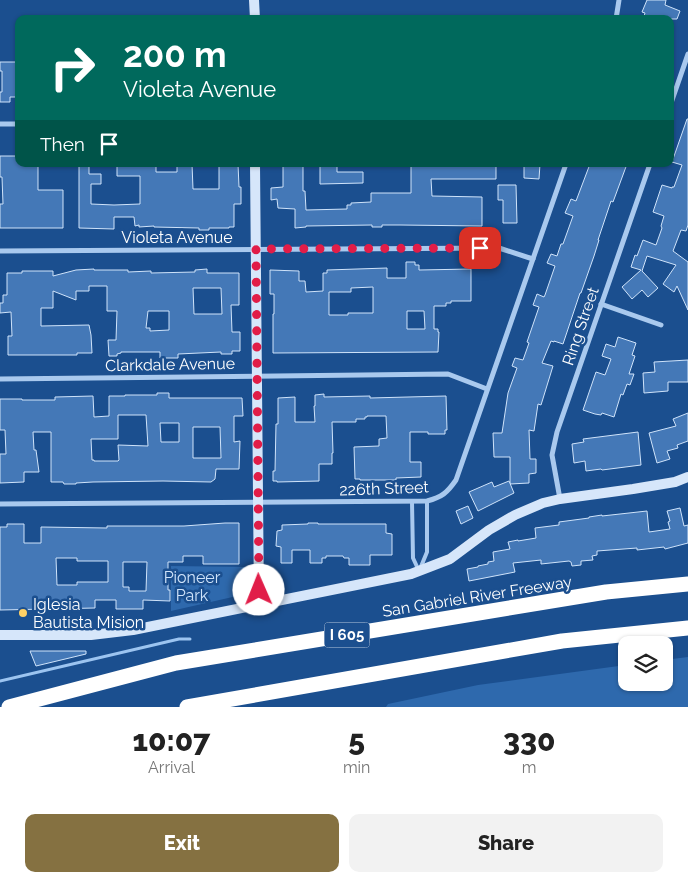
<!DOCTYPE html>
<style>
body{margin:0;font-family:Raleway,sans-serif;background:#f2f2f2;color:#222;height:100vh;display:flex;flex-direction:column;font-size:19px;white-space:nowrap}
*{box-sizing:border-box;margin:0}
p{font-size:16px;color:#767676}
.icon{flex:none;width:28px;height:28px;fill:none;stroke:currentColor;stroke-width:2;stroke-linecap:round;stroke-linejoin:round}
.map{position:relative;height:707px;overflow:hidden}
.panel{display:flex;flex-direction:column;background:#fff;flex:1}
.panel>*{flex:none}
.guide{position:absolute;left:15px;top:15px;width:659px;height:152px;border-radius:10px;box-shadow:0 1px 4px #0004;background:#00695c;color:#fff;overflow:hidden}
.tools{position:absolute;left:618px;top:636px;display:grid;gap:10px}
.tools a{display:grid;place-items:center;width:55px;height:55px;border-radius:10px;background:#fff;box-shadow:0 1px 4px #0004;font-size:25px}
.pin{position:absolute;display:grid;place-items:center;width:42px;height:42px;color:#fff;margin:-21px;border-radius:10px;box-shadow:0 2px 8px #0006}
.me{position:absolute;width:55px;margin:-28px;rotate:359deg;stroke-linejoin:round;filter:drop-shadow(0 0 4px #0008)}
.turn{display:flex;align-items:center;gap:18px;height:105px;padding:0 25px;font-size:22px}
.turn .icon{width:65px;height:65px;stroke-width:2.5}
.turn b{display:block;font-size:35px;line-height:42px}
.then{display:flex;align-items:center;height:48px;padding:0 25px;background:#0003;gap:10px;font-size:19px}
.eta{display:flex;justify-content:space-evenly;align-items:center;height:85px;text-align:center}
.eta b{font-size:30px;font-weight:800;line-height:35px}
.button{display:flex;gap:10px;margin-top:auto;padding:10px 25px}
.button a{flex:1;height:58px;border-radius:10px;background:#857141;color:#fff;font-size:20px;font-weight:800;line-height:58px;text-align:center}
.button a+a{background:#f2f2f2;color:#222}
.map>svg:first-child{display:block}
.green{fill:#2e69ad}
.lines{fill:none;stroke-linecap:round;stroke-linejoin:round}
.stream{stroke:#9cc4f0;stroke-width:3}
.building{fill:#4478b7;stroke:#cfe3fa;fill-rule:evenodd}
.lane{stroke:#a9c9ee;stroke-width:4}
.street{stroke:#a9c9ee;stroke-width:5}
.secondary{stroke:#d6e6fa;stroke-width:10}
.highway{stroke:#fff;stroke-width:15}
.route{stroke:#e11d48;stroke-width:9;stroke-dasharray:0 16.2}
.poi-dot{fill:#ffd166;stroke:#1b4f8f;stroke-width:2}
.labels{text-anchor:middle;stroke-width:5;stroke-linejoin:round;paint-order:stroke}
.shield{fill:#1b4f8f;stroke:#bbcadd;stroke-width:1}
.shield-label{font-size:15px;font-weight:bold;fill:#fff}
.street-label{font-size:16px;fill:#fff;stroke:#1b4f8f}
.park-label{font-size:16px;fill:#cfe3fa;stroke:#1b4f8f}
.poi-label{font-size:16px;fill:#fff;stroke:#1b4f8f;text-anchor:start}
</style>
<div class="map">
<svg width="688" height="707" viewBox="0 0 688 707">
<rect width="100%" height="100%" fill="#1b4f8f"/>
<g class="green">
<polygon points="171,566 246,567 246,582 244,591 237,596 171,611"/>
<polygon points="688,657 688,707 386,707 388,704 478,685 626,665 626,682 664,682 664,660"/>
</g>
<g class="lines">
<polyline class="stream" points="0,681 179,639 190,639"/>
</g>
<g class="building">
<polygon points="647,0 666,0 665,5 680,11 677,19 643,19 645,13 642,12"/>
<polygon points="0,62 19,62 19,73 16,73 16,97 10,97 10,102 0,102 0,92 2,92 2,71 0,71"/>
<polygon points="687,119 688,119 688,225 686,231 681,230 673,251 688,262 688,310 677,286 674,292 663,284 676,265 647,256 642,271 658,288 648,297 642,290 632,299 622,287 641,270 631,267 635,255 637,256 643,240 656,245 662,228 661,226 664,216 653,212 662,185 672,188 672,187 674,187 682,165 672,162"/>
<polygon points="0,156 19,156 19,164 38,164 38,190 63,190 63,228 0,228 0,204 3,204 2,177 0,177"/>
<polygon points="79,164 89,164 89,174 101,174 101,184 91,184 91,204 114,205 140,204 140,176 117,176 117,164 156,164 156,172 177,172 177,164 192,164 193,189 219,189 219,164 238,164 239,187 241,187 241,204 234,204 234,227 229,227 229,228 209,228 209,230 199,230 199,228 154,227 154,226 139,227 139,225 135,226 134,217 114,217 114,229 79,228"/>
<polygon points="283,164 303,164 303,191 305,191 306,210 347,209 347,205 351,205 351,203 371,202 371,193 411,193 411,164 496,164 496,179 431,179 432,196 482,197 482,226 400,225 382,225 382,227 372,227 372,225 306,226 306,227 295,228 295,209 278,208 277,199 271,200 271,188 283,187"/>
<polygon points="320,164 337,164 337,172 363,172 363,183 320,184"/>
<polygon points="524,164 540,164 539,179 524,178"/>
<polygon points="590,164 627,164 613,202 611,201 598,240 599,240 594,256 581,293 580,293 563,344 554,341 554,342 551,341 542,363 553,366 541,405 538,404 534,431 529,430 530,459 536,459 536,473 529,474 529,483 510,484 510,457 494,457 493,433 502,433 508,393 517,368 512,366 515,358 523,360 529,343 527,342 539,307 533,305 537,294 544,297 545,295 555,266 547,263 551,254 557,256 561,244 563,244 573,216 565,213 571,199 576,201"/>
<polygon points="498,185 516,185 517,223 503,223 503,200 498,200"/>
<path d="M406,262H415V265H419V270L471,269V301H451V303H446V306H434V329H438V332H439L438,352L273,353V314H274V294H270V270L299,271V281H305L306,292L323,291V273H327V270L387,268V278H406ZM373,287V313H348V315H329V292H351V288ZM407,311H424L425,329H407Z"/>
<path d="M94,269V270H128V272L151,271V273L195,272V270L207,269V273H239V305H231L232,332H240V351H232V354H221V352L178,354V358H160V352H121V353L117,354V356H109L108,340H116L117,311H107V286H89V291H76V300L53,291V308H41V326L89,325L91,335L92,353H77V355H8V336H12L11,312L0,313V303H3V295H7V273H22V271H53V276L76,270ZM193,288H221L222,314H194ZM148,311H169V330L150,331V328H146Z"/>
<polygon points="618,337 636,343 632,355 635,356 629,374 634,374 630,385 627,384 623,395 621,394 614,417 602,413 601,415 595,414 583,410 596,372 605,375 611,359 602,356 606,344 615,347"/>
<polygon points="688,360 688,382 668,382 668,391 644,393 643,373 655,372 654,362"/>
<path d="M157,393H169V398H242L243,416H234V442L240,441L239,469H216L215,479L211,482L163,481L93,482L76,483V484H64L63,482H51V432H33L34,450H36L39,472H24V482L0,483V454H6L5,430H0V399H22V400H55V397L93,396L94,417L109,416V396H125V395H157ZM118,415H146L148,446L118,445L119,460L118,461H94V460H92L91,439H118ZM160,423H179V442H161ZM193,427H220L221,458H193Z"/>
<polygon points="324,394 324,397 370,396 370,398 446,396 447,430 445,430 445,434 428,434 428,432 410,432 410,462 421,462 421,477 396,478 396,480 360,480 360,479 355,479 354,447 379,446 379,439 387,438 386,416 367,416 367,417 365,417 365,419 356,419 356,422 332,422 333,453 332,453 332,464 319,464 319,481 277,482 277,481 273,481 273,471 275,471 276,424 278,424 278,398 295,397 295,422 315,422 314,406 315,406 315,395"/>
<polygon points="688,413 688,441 677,445 678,448 667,451 670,459 657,463 649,433 676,426 673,419"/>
<polygon points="638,432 641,465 602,470 601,469 586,471 585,461 574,463 572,444 584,442 583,439"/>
<polygon points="509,481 514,493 478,511 469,492 492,482 494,487"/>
<polygon points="468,506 473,518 461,524 456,511"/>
<polygon points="680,508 684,526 688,525 688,543 665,549 664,547 637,550 637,548 597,551 597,555 592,556 593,560 581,561 581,565 572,566 571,562 569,561 541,564 541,560 513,563 515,572 469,581 467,569 478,567 478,566 488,564 488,562 494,561 493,552 510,549 508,542 518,540 518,541 536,538 535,528 559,525 559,522 589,518 589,517 602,515 602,516 647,511 649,532 670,529 668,522 670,521 667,511"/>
<path d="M225,523H239V564H203V556H183V562H168V590H170V601L143,600V609H116V600H95V608L0,610V527H7V524H24V543H41V527L107,528V526H184ZM56,558H77V561H108V582H77V585H57ZM123,562H147L146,591H129V587H123Z"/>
<polygon points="308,523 318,523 318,524 386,524 386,533 392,534 392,555 370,555 370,565 349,565 349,558 344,558 343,556 326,556 326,558 322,558 322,563 310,563 310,550 292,550 292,563 281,563 281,547 276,546 277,531 282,530 282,525 308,524"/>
<polygon points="30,651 86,651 86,654 36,666"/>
</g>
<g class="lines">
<g class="lane">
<polyline points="412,502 413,558 419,571"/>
<polyline points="420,569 427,552 427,501"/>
</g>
<g class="street">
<polyline points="616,19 619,0"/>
<polyline points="670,106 688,54"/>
<polyline points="0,124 19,124"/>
<polyline points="0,251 499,248 533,259"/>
<polyline points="601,304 661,325"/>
<polyline points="0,379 448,374 487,389"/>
<polyline points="560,499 552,455 557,432 650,164"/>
<path d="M0,504L427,501C442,497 447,493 456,480L566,164"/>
</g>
<g class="secondary">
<polyline points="254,0 255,19"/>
<polyline points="255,164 259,605"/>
<polyline points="0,635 91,635 133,630 411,574 450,559 489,530 515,515 543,503 560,499 633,489 675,482 688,477"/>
</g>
<g class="highway">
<polyline points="9,707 176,663 606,592 688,584"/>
<polyline points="187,707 562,641 688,628"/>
</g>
</g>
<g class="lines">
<polyline class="route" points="259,590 256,249 480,248"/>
</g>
<circle class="poi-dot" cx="23" cy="613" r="5"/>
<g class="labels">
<rect class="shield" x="324.5" y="622.5" width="45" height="25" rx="4"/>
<g class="shield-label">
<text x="347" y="640">I 605</text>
</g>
<g class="street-label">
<text x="177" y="243">Violeta Avenue</text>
<text transform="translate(580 326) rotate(-71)" y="6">Ring Street</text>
<text transform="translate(170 364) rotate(-1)" y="6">Clarkdale Avenue</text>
<text transform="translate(384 488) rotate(-2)" y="6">226th Street</text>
<text transform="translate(477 596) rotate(-9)" y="6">San Gabriel River Freeway</text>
</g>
<g class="park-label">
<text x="192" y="583">Pioneer<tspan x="192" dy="18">Park</tspan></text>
</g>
<g class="poi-label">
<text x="33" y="610">Iglesia<tspan x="33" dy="18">Bautista Mision</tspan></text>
</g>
</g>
</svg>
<div class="tools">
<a><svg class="icon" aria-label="layers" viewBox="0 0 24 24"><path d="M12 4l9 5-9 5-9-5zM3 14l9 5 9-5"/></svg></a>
</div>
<div class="pin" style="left:480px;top:248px;background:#d93025"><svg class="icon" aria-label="arrive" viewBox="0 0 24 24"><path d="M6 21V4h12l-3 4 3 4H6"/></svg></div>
<svg class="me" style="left:259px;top:590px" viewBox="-20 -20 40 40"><circle r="19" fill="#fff"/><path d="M0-13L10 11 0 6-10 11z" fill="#e11d48"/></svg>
<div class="guide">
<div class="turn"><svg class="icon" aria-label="right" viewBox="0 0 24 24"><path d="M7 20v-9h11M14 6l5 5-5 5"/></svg><div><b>200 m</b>Violeta Avenue</div></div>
<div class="then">Then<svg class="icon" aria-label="arrive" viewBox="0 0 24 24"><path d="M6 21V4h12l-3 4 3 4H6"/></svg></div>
</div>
</div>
<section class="panel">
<div class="eta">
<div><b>10:07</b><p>Arrival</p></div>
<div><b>5</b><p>min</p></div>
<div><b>330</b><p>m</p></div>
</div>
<div class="button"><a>Exit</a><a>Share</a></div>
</section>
